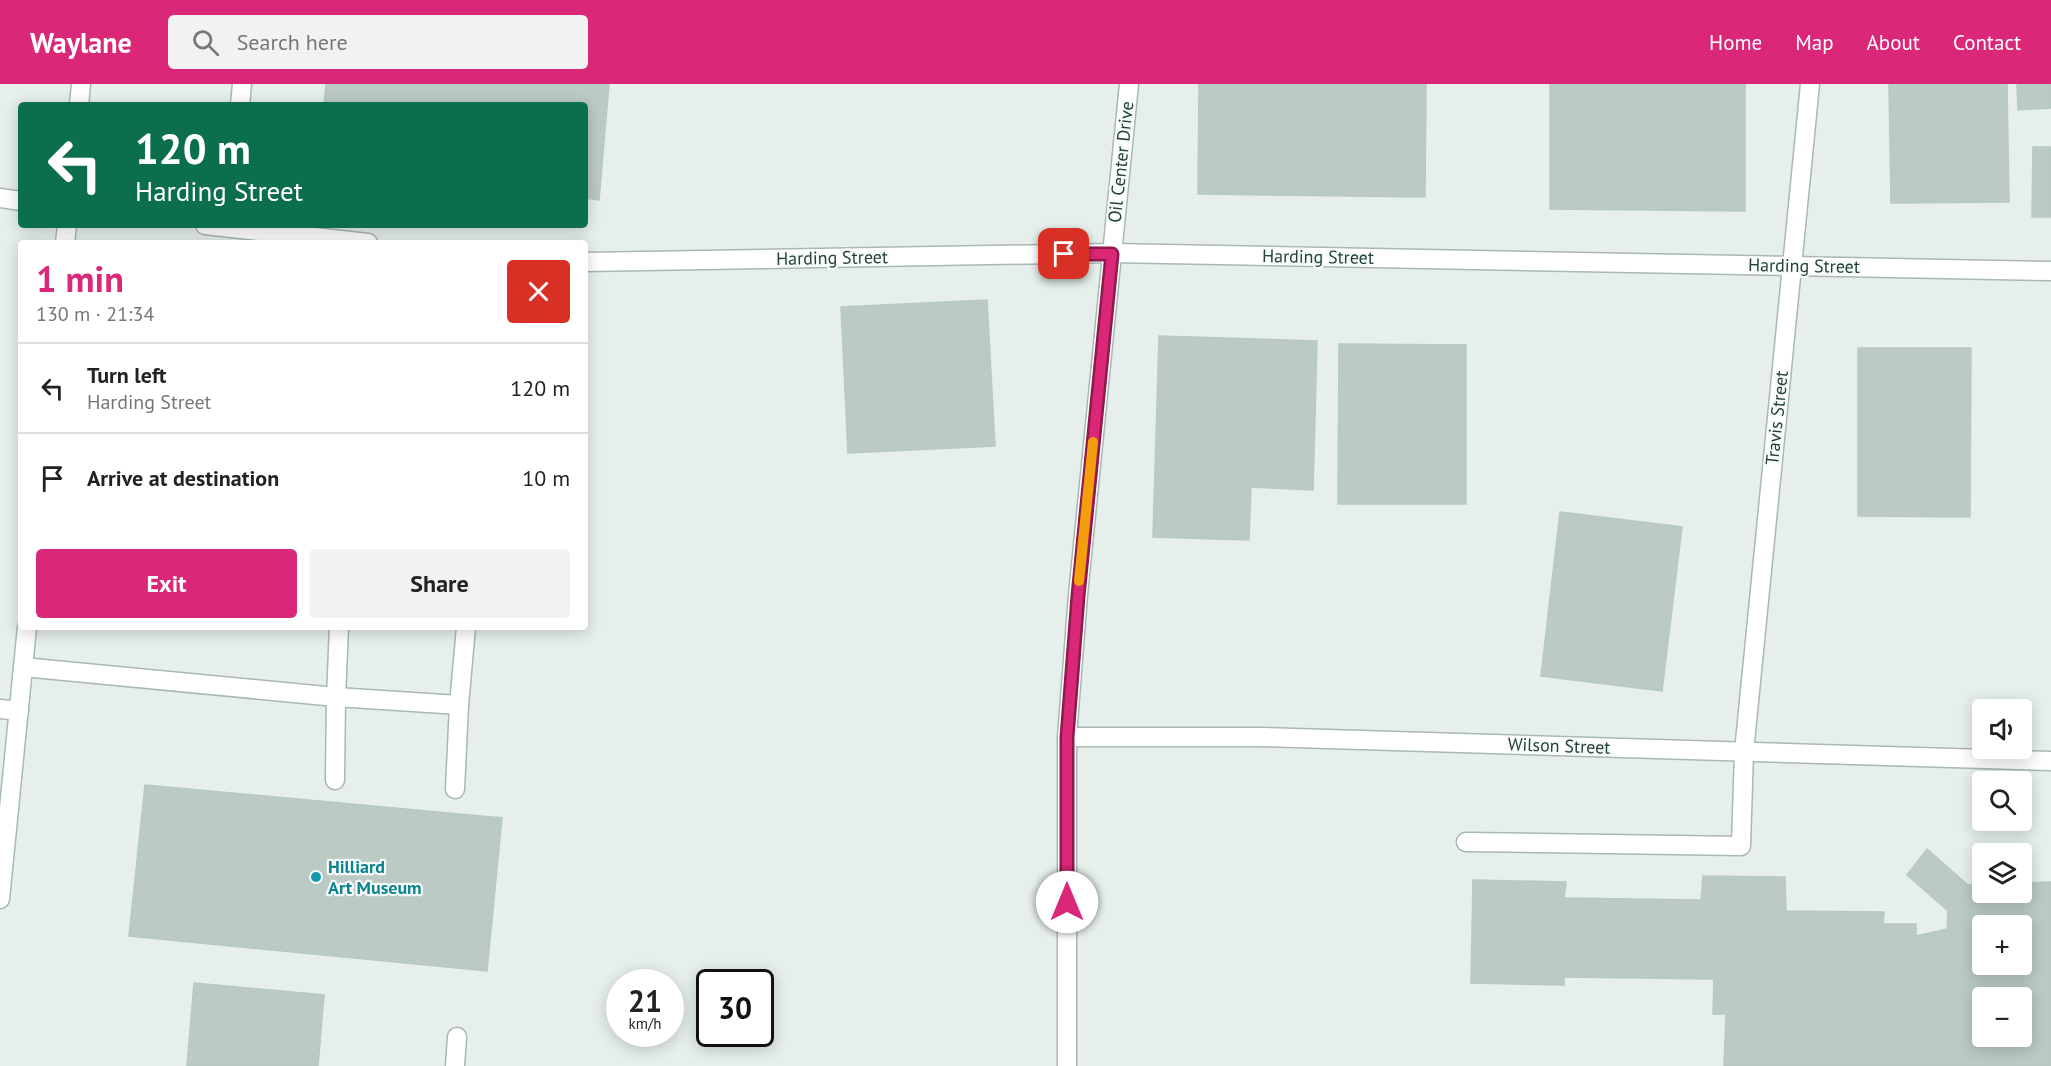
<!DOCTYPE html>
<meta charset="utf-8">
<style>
body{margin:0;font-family:"PT Sans",sans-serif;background:#f2f2f2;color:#222;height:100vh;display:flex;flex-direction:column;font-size:22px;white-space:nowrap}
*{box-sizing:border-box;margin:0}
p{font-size:20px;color:#767676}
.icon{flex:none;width:33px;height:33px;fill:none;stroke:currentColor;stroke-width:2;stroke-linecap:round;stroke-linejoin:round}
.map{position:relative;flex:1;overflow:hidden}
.sheet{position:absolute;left:18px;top:156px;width:570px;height:390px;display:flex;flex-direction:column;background:#fff;border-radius:6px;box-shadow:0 3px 15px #0003}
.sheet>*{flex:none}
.top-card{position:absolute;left:18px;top:18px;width:570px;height:126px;border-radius:6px;box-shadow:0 3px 15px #0003;background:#0b6e4f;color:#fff;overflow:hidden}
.controls{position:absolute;left:1972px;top:615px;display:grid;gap:12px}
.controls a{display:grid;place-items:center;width:60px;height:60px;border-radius:6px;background:#fff;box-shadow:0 3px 15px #0003;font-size:30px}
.speed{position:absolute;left:606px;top:885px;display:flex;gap:12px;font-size:30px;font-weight:700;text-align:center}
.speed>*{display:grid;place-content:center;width:78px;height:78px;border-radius:50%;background:#fff;box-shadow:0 3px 15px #0003;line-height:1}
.speed small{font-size:15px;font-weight:400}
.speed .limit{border:3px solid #111;border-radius:9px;background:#fff;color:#111}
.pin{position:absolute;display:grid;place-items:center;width:51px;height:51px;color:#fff;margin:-26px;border-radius:12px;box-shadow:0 3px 9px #0006}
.me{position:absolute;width:66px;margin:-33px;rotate:0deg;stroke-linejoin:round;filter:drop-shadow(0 0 4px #0008)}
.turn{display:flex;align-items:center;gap:21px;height:126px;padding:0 18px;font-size:27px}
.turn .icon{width:78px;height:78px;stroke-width:2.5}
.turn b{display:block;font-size:42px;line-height:51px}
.round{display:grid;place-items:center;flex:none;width:63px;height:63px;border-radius:6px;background:#f2f2f2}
.overview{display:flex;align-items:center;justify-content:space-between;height:102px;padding:0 18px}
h1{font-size:36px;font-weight:800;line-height:45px;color:#db2777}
.cta{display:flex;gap:12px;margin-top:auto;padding:12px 18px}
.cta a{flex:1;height:69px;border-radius:6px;background:#db2777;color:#fff;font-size:24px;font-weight:800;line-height:69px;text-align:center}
.cta a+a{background:#f2f2f2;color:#222}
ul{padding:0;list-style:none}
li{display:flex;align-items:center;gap:18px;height:90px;padding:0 18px;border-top:2px solid #e0e0e0}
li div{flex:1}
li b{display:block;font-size:22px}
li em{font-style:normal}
header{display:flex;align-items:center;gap:36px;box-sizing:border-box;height:84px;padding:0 30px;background:#db2777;color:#fff}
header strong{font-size:28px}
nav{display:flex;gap:33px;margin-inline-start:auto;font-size:21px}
.search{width:420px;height:54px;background:#f2f2f2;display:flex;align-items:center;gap:15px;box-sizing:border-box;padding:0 21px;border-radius:6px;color:#767676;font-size:22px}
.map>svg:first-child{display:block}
.building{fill:#bbcac4;stroke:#b8c9c2;stroke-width:1.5;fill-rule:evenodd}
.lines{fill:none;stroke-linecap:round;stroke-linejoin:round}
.lane-casing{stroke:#a8b8b2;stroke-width:21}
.street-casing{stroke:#a8b8b2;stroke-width:21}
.secondary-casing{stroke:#a4bbb3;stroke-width:21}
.lane{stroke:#fff;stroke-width:18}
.street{stroke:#fff;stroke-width:18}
.secondary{stroke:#fff;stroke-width:18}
.route-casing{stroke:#8e194d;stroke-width:15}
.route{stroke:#db2777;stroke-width:10}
.slow{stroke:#f59e0b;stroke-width:10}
.culture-dot{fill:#0f9aa8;stroke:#f7fbf9;stroke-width:2}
.labels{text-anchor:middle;stroke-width:4.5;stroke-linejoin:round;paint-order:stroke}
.street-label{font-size:18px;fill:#24423a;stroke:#f7fbf9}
.culture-label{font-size:18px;font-weight:bold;fill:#0d838f;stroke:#f7fbf9;text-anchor:start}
</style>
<header>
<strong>Waylane</strong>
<div class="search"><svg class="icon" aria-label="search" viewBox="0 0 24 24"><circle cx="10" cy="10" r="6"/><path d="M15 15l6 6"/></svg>Search here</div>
<nav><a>Home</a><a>Map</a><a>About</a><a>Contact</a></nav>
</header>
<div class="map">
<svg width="2051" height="982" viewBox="0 0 2051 982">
<rect width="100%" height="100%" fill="#e6efeb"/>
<g class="building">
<polygon points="326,0 609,0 599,116 585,114 585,21 324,21"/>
<polygon points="1199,0 1426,0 1425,113 1198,110"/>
<polygon points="1550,0 1745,0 1745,127 1550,125"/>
<polygon points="1889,0 2007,0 2009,118 1891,119"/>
<polygon points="2017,0 2051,0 2051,24 2018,26"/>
<polygon points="2033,63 2051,63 2051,133 2032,133"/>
<polygon points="987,216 995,362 848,369 841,223"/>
<polygon points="1159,252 1317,257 1313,406 1251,403 1249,456 1153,453"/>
<polygon points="1339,260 1466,261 1466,420 1338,420"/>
<polygon points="1858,264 1971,264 1970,433 1858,432"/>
<polygon points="1560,428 1682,443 1662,607 1541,592"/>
<polygon points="145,701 502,734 487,887 129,852"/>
<path d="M1927,765L1968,801L1983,800V808H2022V799L2051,798V982H1724L1726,930H1713L1714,895L1563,893L1564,814L1701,816L1703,792L1785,793L1786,827L1884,828L1883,840H1916V852L1947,845L1948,827L1907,791ZM1983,842H2022V880H1983ZM1983,914H2022V952H1983Z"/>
<polygon points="1473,796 1566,798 1564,814 1564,901 1471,899"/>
<polygon points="194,899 324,911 318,982 187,982"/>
</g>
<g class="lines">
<g class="lane-casing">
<g id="lane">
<polyline points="240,21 242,0"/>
<polyline points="23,583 336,613 339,543"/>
<polyline points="335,696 336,613 459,621 466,543"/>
<polyline points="455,705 459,621"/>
<polyline points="1466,758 1741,762 1744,668"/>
<polyline points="455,982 457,953"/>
</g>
</g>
<g class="street-casing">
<g id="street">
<polyline points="0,114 21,117"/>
<polyline points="205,141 368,159"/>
<polyline points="585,178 1112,169 2051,187"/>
<polyline points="0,625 19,627"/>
<polyline points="1067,653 1263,653 2051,677"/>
<polyline points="1744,668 1810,0"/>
<polyline points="1067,982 1067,653 1078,511 1129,0"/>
</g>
</g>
<g class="secondary-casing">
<g id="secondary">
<polyline points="79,21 81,0"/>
<polyline points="65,159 67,141"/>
<polyline points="0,815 27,543"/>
</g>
</g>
<use href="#lane" class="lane"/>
<use href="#street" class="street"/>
<use href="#secondary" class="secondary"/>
</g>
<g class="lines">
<g class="route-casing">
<polyline id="route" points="1064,170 1112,170 1078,512 1067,653 1067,818"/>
</g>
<use href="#route" class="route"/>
<polyline class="slow" points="1079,497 1093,358"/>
</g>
<circle class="culture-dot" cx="316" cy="793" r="6"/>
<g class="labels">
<g class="street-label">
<text transform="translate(1121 78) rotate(-84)" y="6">Oil Center Drive</text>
<text transform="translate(1318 173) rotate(1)" y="6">Harding Street</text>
<text transform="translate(832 174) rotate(-1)" y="6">Harding Street</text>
<text transform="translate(1804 182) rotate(1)" y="6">Harding Street</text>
<text transform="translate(1777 334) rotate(-84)" y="6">Travis Street</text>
<text transform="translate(1559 662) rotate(2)" y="6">Wilson Street</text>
</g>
<g class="culture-label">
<text x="328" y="789">Hilliard<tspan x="328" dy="21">Art Museum</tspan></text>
</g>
</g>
</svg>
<div class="controls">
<a><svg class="icon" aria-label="sound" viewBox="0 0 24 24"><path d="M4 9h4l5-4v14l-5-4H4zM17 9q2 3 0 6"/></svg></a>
<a><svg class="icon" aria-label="search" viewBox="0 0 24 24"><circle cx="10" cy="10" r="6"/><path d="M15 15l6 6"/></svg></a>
<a><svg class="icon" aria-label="layers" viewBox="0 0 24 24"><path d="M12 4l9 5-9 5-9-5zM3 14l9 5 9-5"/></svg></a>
<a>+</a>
<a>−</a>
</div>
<div class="speed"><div>21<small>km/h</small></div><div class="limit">30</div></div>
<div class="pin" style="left:1064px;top:170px;background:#d93025"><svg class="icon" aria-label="arrive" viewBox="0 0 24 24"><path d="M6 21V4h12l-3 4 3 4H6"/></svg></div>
<svg class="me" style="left:1067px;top:818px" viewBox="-20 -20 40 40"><circle r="19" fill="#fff"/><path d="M0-13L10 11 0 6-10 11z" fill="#db2777"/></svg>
<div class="top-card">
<div class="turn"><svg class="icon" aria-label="left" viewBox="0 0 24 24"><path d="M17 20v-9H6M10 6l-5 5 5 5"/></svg><div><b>120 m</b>Harding Street</div></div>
</div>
<section class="sheet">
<div class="overview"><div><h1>1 min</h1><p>130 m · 21:34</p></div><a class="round" style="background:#d93025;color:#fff"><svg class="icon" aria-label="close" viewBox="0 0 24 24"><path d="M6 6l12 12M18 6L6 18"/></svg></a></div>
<ul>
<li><svg class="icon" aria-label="left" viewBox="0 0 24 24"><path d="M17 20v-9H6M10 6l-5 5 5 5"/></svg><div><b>Turn left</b><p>Harding Street</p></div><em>120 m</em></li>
<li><svg class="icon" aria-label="arrive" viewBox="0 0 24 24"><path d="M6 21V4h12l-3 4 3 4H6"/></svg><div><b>Arrive at destination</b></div><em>10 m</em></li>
</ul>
<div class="cta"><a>Exit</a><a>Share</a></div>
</section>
</div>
